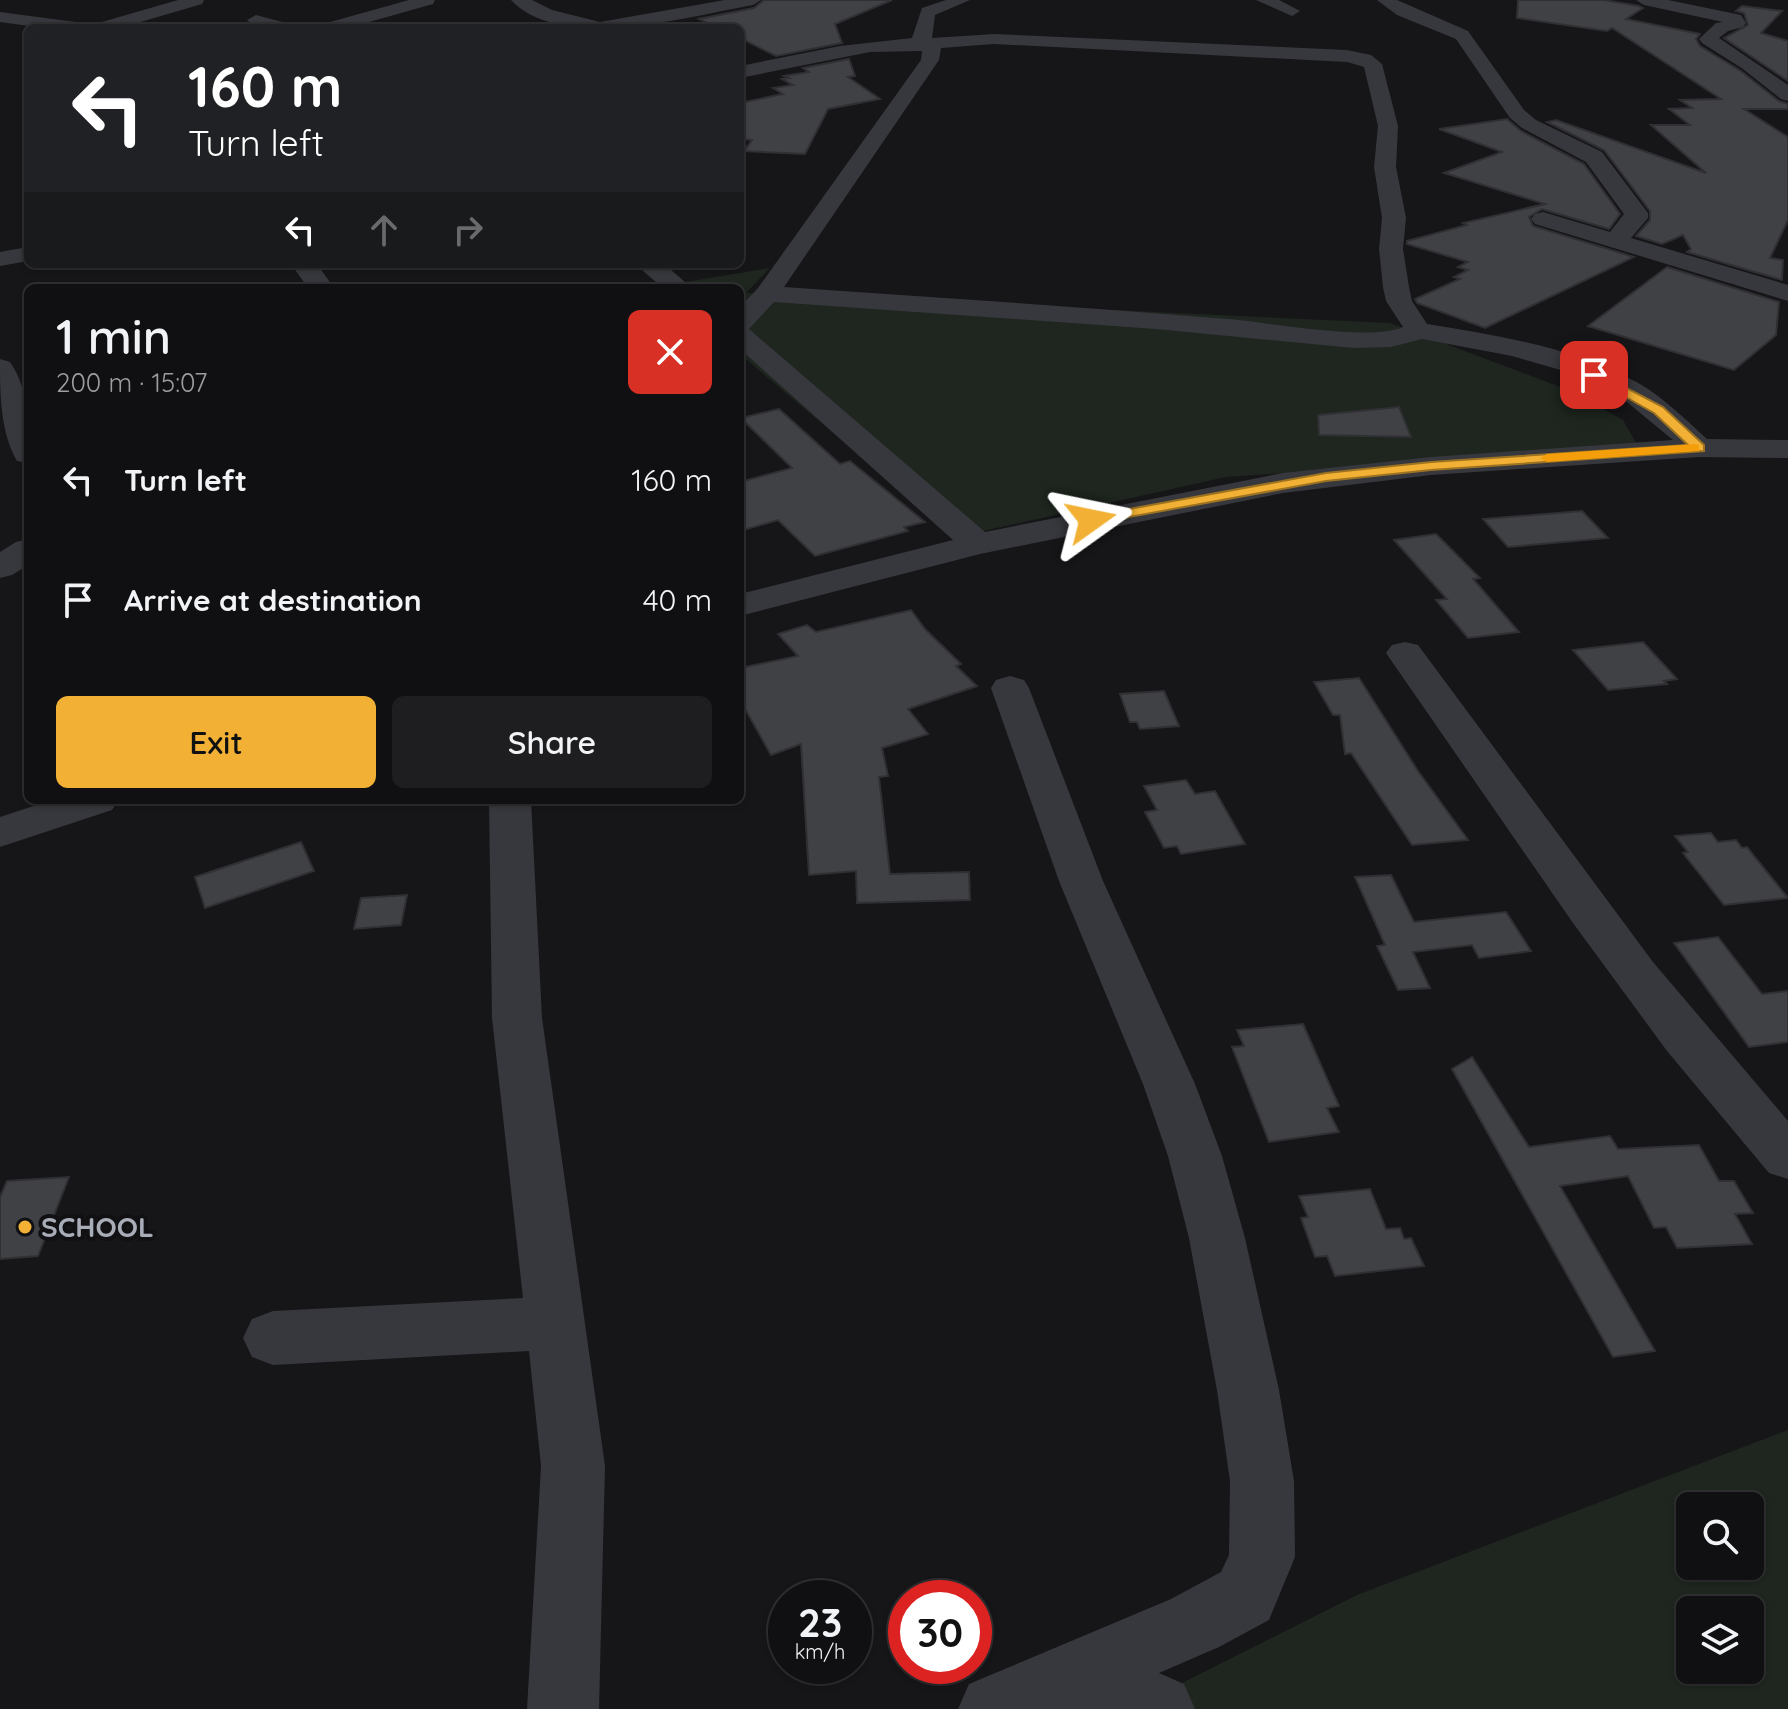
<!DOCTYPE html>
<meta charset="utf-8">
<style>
body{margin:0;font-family:Quicksand,sans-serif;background:#1e1e20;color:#f1f3f6;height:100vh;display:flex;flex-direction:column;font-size:30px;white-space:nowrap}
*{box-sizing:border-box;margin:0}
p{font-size:26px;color:#9c9d9f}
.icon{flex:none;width:44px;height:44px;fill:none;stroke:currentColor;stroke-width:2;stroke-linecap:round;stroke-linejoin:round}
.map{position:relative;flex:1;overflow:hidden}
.details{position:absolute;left:24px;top:284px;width:720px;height:520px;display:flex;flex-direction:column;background:#101012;border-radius:12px;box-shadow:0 2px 6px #0004,0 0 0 2px #303032}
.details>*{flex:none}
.guide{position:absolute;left:24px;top:24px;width:720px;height:244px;border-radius:12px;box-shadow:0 2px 6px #0004,0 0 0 2px #303032;background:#202124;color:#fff;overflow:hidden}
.tools{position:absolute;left:1676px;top:1492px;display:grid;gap:16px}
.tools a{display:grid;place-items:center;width:88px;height:88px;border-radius:12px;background:#101012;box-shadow:0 2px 6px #0004,0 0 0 2px #303032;font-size:40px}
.speed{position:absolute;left:768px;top:1580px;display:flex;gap:16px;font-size:40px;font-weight:700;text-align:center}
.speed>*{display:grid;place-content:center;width:104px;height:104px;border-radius:50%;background:#101012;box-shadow:0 2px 6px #0004,0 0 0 2px #303032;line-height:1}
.speed small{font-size:20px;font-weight:400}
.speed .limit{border:12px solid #d22;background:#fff;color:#111}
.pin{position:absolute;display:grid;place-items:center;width:68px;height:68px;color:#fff;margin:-34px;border-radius:16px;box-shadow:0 4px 12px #0006}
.me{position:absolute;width:88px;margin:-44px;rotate:78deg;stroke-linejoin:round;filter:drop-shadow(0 0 6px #0008)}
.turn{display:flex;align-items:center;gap:28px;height:168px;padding:0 32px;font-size:36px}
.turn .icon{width:104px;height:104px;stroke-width:2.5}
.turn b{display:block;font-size:56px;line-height:68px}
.lanes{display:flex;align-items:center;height:76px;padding:0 32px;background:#0003;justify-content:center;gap:40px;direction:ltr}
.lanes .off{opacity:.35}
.round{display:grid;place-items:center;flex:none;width:84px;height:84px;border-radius:12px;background:#1e1e20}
.headline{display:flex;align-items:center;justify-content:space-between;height:136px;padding:0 32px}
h1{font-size:48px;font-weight:600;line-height:60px}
.cta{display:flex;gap:16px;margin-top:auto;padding:16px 32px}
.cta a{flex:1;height:92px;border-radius:12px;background:#f2b134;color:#111;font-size:32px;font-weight:600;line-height:92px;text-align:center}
.cta a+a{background:#1e1e20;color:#f1f3f6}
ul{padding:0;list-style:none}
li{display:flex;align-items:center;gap:24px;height:120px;padding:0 32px}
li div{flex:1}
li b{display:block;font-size:30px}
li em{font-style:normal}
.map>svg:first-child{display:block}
.green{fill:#1e261f;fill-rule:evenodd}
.building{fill:#404145;stroke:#303034;stroke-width:2}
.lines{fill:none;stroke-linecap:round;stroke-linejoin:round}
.minor{fill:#37383d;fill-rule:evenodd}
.route{fill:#f2b134;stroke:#9d7322;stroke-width:2}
.slow{fill:#f59e0b}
.poi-dot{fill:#f2b134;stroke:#111113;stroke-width:3}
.labels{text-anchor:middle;stroke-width:8;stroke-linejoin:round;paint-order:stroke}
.near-poi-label{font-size:28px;font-weight:bold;fill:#a8adb8;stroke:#111113;text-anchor:start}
</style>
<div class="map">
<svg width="1788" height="1709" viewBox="0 0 1788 1709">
<rect width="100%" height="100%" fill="#161618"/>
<g class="green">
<polygon points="770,268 746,293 1390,323 1571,391 1623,420 1639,448 1226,477 956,537 740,354 740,288 661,286"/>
<path d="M1788,1430V1709H1130L1357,1595ZM1690,1506H1750V1566H1690ZM1690,1610H1750V1670H1690Z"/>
</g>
<g class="building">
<polygon points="764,0 892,0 835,24 842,43 776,56 740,38 740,28 718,28 699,19 754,8"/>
<polygon points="1518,0 1604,0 1639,6 1643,8 1626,19 1700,34 1696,39 1700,46 1741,71 1779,101 1788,104 1788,109 1744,109 1788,137 1788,220 1770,258 1783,260 1782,280 1687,252 1691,249 1683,235 1662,244 1636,236 1650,220 1650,211 1604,150 1547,122 1556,120 1706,173 1651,125 1690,125 1669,109 1692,108 1680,100 1721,99 1612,28 1607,31 1517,18"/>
<polygon points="1742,6 1782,11 1761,33 1788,41 1788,81 1724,38 1748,25 1744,13 1736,11"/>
<polygon points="849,59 855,76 848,77 880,99 828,109 805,154 744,151 752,140 740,139 740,103 783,94 773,88 793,85 782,79 789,78 784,76 809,72 803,68"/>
<polygon points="1507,119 1521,131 1584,164 1620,214 1609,229 1542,209 1529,217 1533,226 1634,257 1485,328 1417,303 1415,299 1460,279 1454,277 1468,270 1458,267 1468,262 1407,244 1407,241 1467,225 1463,223 1545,204 1444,173 1502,152 1439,129"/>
<polygon points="1667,267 1779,302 1776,335 1734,370 1588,326"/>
<polygon points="1399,407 1411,437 1319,435 1318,415"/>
<polygon points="779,409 840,464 850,461 925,522 904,527 908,531 815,556 778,520 740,531 740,482 792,468 741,418"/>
<polygon points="1582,511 1608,538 1508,547 1483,519"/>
<polygon points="1436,534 1480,578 1473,579 1519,632 1468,638 1436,600 1447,599 1394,540"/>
<polygon points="911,610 925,629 961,664 956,666 977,686 908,709 928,734 882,748 888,776 879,777 890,874 969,872 970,900 857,903 856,871 809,875 801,744 771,755 740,700 740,668 798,656 778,634 807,625 816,632"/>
<polygon points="1643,642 1677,679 1664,681 1667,684 1608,690 1573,650"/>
<polygon points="1359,678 1418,771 1468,840 1412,845 1351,753 1345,754 1340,715 1333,715 1314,682"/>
<polygon points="1164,691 1179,726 1140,729 1137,722 1130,722 1120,694"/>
<polygon points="1186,780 1195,794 1215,791 1245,844 1181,854 1177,846 1164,848 1145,812 1157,810 1144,786"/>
<polygon points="1711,833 1718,842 1736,840 1742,848 1747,847 1788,898 1724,905 1683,853 1688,852 1675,836"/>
<polygon points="301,842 314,871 205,908 195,877"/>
<polygon points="1391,875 1414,922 1506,912 1531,951 1479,958 1472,945 1413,952 1430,988 1398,990 1377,946 1385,945 1355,877"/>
<polygon points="407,895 401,925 354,929 361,898"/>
<polygon points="1718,937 1762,994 1788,991 1788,1042 1749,1047 1674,943"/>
<polygon points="1303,1024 1339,1106 1327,1108 1339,1132 1269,1142 1232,1047 1244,1046 1237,1030"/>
<polygon points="1472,1057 1529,1147 1610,1136 1618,1149 1699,1145 1719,1181 1734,1181 1753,1213 1735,1214 1752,1244 1677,1248 1666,1227 1654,1228 1628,1176 1560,1186 1655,1351 1613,1357 1452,1069"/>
<polygon points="69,1177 38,1256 0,1259 0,1197 7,1181"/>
<polygon points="1370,1189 1386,1229 1400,1228 1404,1239 1411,1238 1424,1266 1335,1276 1327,1256 1315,1257 1301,1218 1308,1217 1299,1196"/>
</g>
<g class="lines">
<g class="minor">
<polygon points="178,0 204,0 202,4 120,28 92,28 95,24"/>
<polygon points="409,0 435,0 433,4 348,28 320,28 323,24"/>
<path d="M511,0H532L552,10L600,22L725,0H761L753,5C691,16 560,53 511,0Z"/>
<path d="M946,0H970L935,15L932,38L994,34L1347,50L1371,55L1382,64L1398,126L1396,167L1406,218L1403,249L1409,287L1412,301L1427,324C1500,336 1575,347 1640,384C1665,399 1685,419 1707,439L1788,440V458L1699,457L1431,475L1283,493L980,554L740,616V594L953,540L740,349V307L758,288L921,60L922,51L870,52L740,78V66L840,46L912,38L922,8ZM994,44L1347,62L1364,67L1378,126L1374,167L1382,218L1379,249L1383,287L1386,301L1403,327C1370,342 1267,322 1228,319C1080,307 932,297 784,287L939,60L941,48ZM774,302L1156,329L1354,348L1391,347L1422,339L1512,356L1564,371L1622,398L1673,440L1431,457L1283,473L985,532L749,329Z"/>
<polygon points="1256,0 1279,0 1300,11 1292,16"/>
<polygon points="1377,0 1397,0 1468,31 1524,110 1536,120 1602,152 1648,213 1648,218 1631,238 1788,285 1788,301 1535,224 1531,219 1535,214 1543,212 1610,232 1624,214 1586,162 1522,128 1510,118 1456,39 1397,15"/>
<polygon points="1636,0 1668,0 1741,15 1746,23 1743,27 1728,31 1719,38 1788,85 1788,101 1781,99 1743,69 1702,43 1699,39 1716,23 1723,22 1644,5"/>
<polygon points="0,12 83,23 92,28 44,28 0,22"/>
<path d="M256,15L290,24L293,28C277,28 259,31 247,20Z"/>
<polygon points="28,247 28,261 0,266 0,252"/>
<polygon points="291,264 317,264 334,288 308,288"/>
<polygon points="635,264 664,264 692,288 663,288"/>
<path d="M0,359L10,362C31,392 28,429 28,463L17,461C0,431 0,393 0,359Z"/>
<polygon points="28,539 28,565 12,575 0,578 0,552 16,542"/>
<polygon points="1405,642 1418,645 1653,962 1788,1121 1788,1179 1769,1173 1667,1051 1573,923 1386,653 1392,645"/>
<polygon points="1010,676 1024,680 1029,688 1103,881 1195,1084 1222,1156 1245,1238 1279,1390 1294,1481 1295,1557 1269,1620 1219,1647 1159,1673 1184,1684 1195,1709 958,1709 969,1684 1171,1599 1221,1572 1229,1555 1230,1481 1217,1390 1189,1238 1168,1156 1143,1084 1059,881 991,688 996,680"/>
<polygon points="52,800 118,800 112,810 0,847 0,817"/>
<polygon points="489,800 531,800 542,1018 605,1466 599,1709 527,1709 541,1466 529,1351 273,1365 252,1357 243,1338 252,1319 273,1311 523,1298 492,1018"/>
</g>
</g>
<polygon class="route" points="1594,371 1663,407 1704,445 1704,451 1431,470 1326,481 1091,524 1084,520 1091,516 1326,473 1431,462 1688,445 1654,413 1590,377 1590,372"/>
<polygon class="slow" points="1695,444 1699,445 1699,451 1547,462 1540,458 1547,454"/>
<circle class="poi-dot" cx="25" cy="1227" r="8"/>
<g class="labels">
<g class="near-poi-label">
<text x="41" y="1237">SCHOOL</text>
</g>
</g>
</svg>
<div class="tools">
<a><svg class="icon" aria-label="search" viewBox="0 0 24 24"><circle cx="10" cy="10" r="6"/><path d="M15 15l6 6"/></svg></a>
<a><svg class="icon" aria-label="layers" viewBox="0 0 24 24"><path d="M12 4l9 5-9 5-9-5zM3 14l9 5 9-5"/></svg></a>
</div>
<div class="speed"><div>23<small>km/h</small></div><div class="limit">30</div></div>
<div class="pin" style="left:1594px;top:375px;background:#d93025"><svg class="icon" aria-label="arrive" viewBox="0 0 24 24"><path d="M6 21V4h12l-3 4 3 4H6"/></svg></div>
<svg class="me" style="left:1091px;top:520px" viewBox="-20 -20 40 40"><path d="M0-17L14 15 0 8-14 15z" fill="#f2b134" stroke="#fff" stroke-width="4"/></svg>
<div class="guide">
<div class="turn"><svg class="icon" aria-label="left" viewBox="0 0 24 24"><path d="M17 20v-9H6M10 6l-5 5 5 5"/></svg><div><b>160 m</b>Turn left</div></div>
<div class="lanes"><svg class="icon" aria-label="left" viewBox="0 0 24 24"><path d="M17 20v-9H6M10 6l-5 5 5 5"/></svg><svg class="icon off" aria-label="ahead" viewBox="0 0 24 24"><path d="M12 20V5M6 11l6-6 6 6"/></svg><svg class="icon off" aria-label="right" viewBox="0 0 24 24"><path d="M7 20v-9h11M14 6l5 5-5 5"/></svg></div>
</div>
<section class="details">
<div class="headline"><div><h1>1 min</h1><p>200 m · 15:07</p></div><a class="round" style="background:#d93025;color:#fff"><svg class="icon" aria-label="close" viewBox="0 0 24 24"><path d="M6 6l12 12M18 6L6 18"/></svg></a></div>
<ul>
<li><svg class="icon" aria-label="left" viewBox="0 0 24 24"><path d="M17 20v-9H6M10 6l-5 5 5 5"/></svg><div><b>Turn left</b></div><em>160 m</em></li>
<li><svg class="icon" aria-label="arrive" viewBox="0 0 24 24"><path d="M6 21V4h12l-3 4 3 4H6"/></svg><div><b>Arrive at destination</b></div><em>40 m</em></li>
</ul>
<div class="cta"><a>Exit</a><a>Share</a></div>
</section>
</div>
